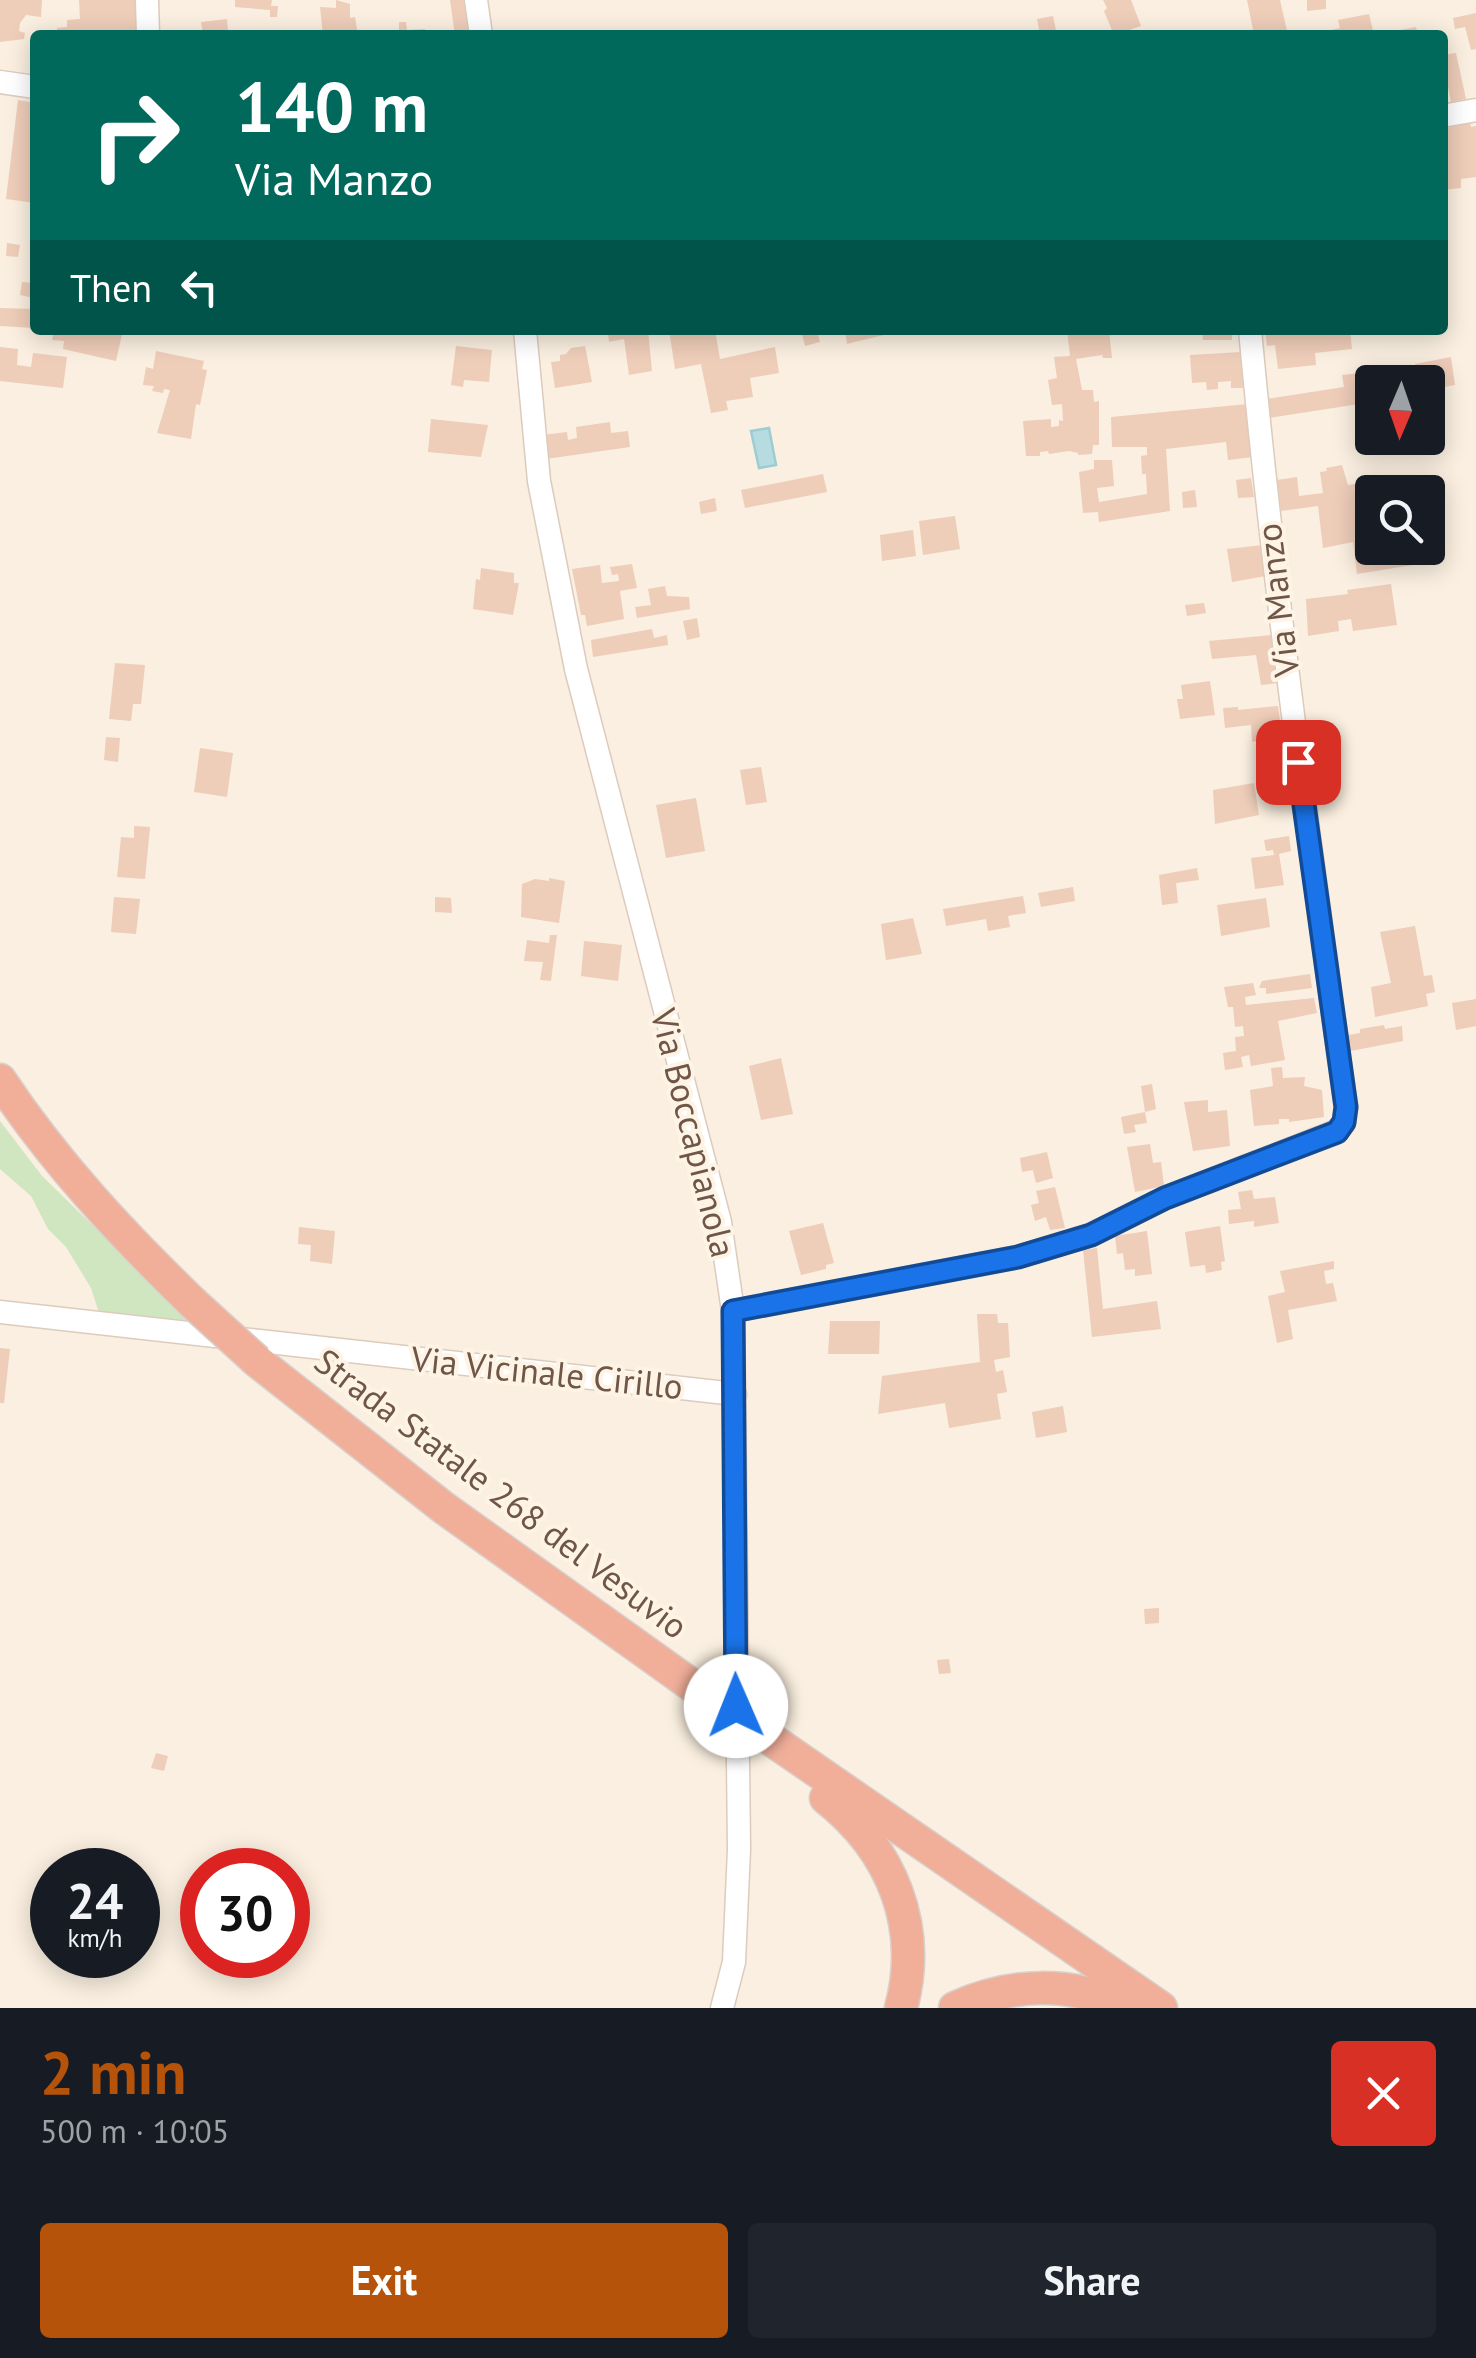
<!DOCTYPE html>
<meta charset="utf-8">
<style>
body{margin:0;font-family:"PT Sans",sans-serif;background:#20242c;color:#f1f3f6;height:100vh;display:flex;flex-direction:column;font-size:38px;white-space:nowrap}
*{box-sizing:border-box;margin:0}
p{font-size:32px;color:#9ea1a6}
.icon{flex:none;width:55px;height:55px;fill:none;stroke:currentColor;stroke-width:2;stroke-linecap:round;stroke-linejoin:round}
.map{position:relative;height:2008px;overflow:hidden}
.panel{display:flex;flex-direction:column;background:#171b24;flex:1}
.panel>*{flex:none}
.banner{position:absolute;left:30px;top:30px;width:1418px;height:305px;border-radius:10px;box-shadow:0 5px 25px #0003;background:#00695c;color:#fff;overflow:hidden}
.needle{width:65px;rotate:182deg}
.buttons{position:absolute;left:1355px;top:365px;display:grid;gap:20px}
.buttons a{display:grid;place-items:center;width:90px;height:90px;border-radius:10px;background:#171b24;box-shadow:0 5px 25px #0003;font-size:50px}
.speed{position:absolute;left:30px;top:1848px;display:flex;gap:20px;font-size:50px;font-weight:700;text-align:center}
.speed>*{display:grid;place-content:center;width:130px;height:130px;border-radius:50%;background:#171b24;box-shadow:0 5px 25px #0003;line-height:1}
.speed small{font-size:25px;font-weight:400}
.speed .limit{border:15px solid #d22;background:#fff;color:#111}
.pin{position:absolute;display:grid;place-items:center;width:85px;height:85px;color:#fff;margin:-42px;border-radius:20px;box-shadow:0 5px 15px #0006}
.me{position:absolute;width:110px;margin:-55px;rotate:359deg;stroke-linejoin:round;filter:drop-shadow(0 0 8px #0008)}
.turn{display:flex;align-items:center;gap:35px;height:210px;padding:0 40px;font-size:45px}
.turn .icon{width:130px;height:130px;stroke-width:2.5}
.turn b{display:block;font-size:70px;line-height:85px}
.then{display:flex;align-items:center;height:95px;padding:0 40px;background:#0003;gap:20px;font-size:38px}
.round{display:grid;place-items:center;flex:none;width:105px;height:105px;border-radius:10px;background:#20242c}
.headline{display:flex;align-items:center;justify-content:space-between;height:170px;padding:0 40px}
h1{font-size:60px;font-weight:700;line-height:75px;color:#b45309}
.button{display:flex;gap:20px;margin-top:auto;padding:20px 40px}
.button a{flex:1;height:115px;border-radius:10px;background:#b45309;color:#fff;font-size:40px;font-weight:700;line-height:115px;text-align:center}
.button a+a{background:#20242c;color:#f1f3f6}
.map>svg:first-child{display:block}
.green{fill:#d0e6c0}
.water{fill:#b6dce2;stroke:#9dccd3;stroke-width:2.5}
.building{fill:#eecdb9}
.lines{fill:none;stroke-linecap:round;stroke-linejoin:round}
.minor-casing{stroke:#ddcbbd;stroke-width:25}
.highway-casing{stroke:#d7d0cc;stroke-width:35}
.minor{stroke:#fff;stroke-width:22}
.highway{stroke:#f1af9a;stroke-width:32}
.highway-bridge-casing{stroke:#d7d0cc;stroke-width:35;stroke-linecap:butt}
.highway-bridge{stroke:#f1af9a;stroke-width:32}
.route-casing{stroke:#114b97;stroke-width:25}
.route{stroke:#1a73e8;stroke-width:18}
.labels{text-anchor:middle;stroke-width:8;stroke-linejoin:round;paint-order:stroke}
.street-label{font-size:35px;fill:#6f5649;stroke:#fef4e5}
</style>
<div class="map">
<svg width="1476" height="2008" viewBox="0 0 1476 2008">
<rect width="100%" height="100%" fill="#faefe0"/>
<polygon class="green" points="0,1121 42,1176 188,1318 186,1323 99,1313 91,1288 66,1247 48,1229 31,1196 0,1169"/>
<polygon class="water" points="769,428 776,465 759,468 751,431"/>
<g class="building">
<polygon points="0,0 42,0 41,17 26,15 20,23 19,31 25,33 24,39 0,42"/>
<polygon points="79,0 141,0 142,35 57,35 57,28 67,27 67,20 80,19"/>
<polygon points="235,0 272,0 271,6 278,6 277,17 270,17 270,10 235,7"/>
<polygon points="336,0 350,4 350,18 355,17 358,35 323,35 320,7 336,8"/>
<polygon points="450,0 472,0 476,35 455,35"/>
<polygon points="1103,0 1131,0 1141,26 1114,35 1104,11 1107,8"/>
<polygon points="1247,0 1280,0 1288,35 1254,35"/>
<polygon points="1307,0 1326,0 1326,9 1307,11"/>
<polygon points="1476,13 1476,49 1471,50 1465,27 1455,29 1453,18"/>
<polygon points="1369,14 1374,35 1310,35 1340,28 1338,20"/>
<polygon points="1053,16 1057,35 1040,35 1037,19"/>
<polygon points="227,19 228,32 237,31 238,35 203,35 201,22"/>
<polygon points="399,22 406,22 407,30 425,29 425,35 399,35"/>
<polygon points="1416,27 1418,35 1384,35 1384,33"/>
<polygon points="1456,53 1466,99 1451,102 1442,55"/>
<polygon points="18,100 35,103 35,203 6,199"/>
<polygon points="1470,123 1471,127 1476,126 1476,177 1461,179 1461,188 1442,190 1442,129"/>
<polygon points="7,243 20,245 18,257 6,256"/>
<polygon points="22,282 35,283 34,298 20,295"/>
<polygon points="0,308 34,309 33,328 0,326"/>
<polygon points="54,330 123,330 116,361 63,349 64,341 52,340"/>
<polygon points="648,330 652,371 629,375 624,339 609,342 608,332"/>
<polygon points="669,330 715,330 720,359 775,347 779,373 750,378 753,397 726,401 728,410 711,413 701,364 675,369"/>
<polygon points="801,330 817,330 820,342 805,346"/>
<polygon points="845,330 900,330 900,331 847,344"/>
<polygon points="1067,330 1109,330 1112,358 1103,358 1102,355 1076,359 1082,390 1093,390 1094,402 1099,401 1099,445 1093,445 1092,454 1078,455 1078,453 1069,451 1049,454 1048,451 1040,452 1040,456 1026,456 1023,421 1051,419 1051,427 1059,426 1059,420 1063,421 1062,404 1052,405 1048,380 1057,378 1054,357 1070,356"/>
<polygon points="1202,330 1232,330 1232,340 1203,340"/>
<polygon points="1265,330 1350,330 1352,349 1315,353 1316,365 1278,369 1275,345 1267,346"/>
<polygon points="456,346 492,350 489,382 464,380 463,387 451,385"/>
<polygon points="585,346 592,382 555,388 551,362 560,361 560,355 566,354 571,348"/>
<polygon points="0,347 18,349 17,365 31,367 33,353 67,357 63,388 0,381"/>
<polygon points="156,351 204,361 202,369 207,370 200,405 196,404 191,439 157,433 170,390 164,389 163,393 152,391 154,386 143,385 146,367 153,369"/>
<polygon points="1241,352 1245,388 1231,388 1231,381 1218,382 1218,389 1207,390 1206,382 1192,383 1190,355"/>
<polygon points="1451,357 1455,385 1428,390 1428,382 1418,382 1415,364"/>
<polygon points="1361,373 1366,403 1268,418 1266,399 1344,387 1342,375"/>
<polygon points="1248,404 1253,457 1228,460 1226,442 1166,449 1170,511 1099,522 1098,512 1083,513 1079,472 1094,469 1094,460 1112,460 1114,486 1097,488 1099,502 1147,494 1146,474 1142,474 1141,456 1147,455 1147,447 1112,447 1111,417"/>
<polygon points="431,419 488,425 481,457 428,452"/>
<polygon points="610,422 611,433 628,431 630,447 546,459 543,435 567,432 568,440 577,438 576,427"/>
<polygon points="1342,465 1348,485 1355,484 1358,533 1362,532 1363,540 1372,539 1372,548 1397,548 1398,552 1410,550 1413,565 1357,574 1353,542 1323,548 1318,506 1281,511 1277,480 1297,477 1299,496 1323,493 1320,472 1327,471 1326,468"/>
<polygon points="823,474 827,492 745,508 741,490"/>
<polygon points="1251,478 1254,497 1238,498 1236,480"/>
<polygon points="1195,490 1197,507 1183,508 1182,492"/>
<polygon points="715,498 717,511 701,514 699,502"/>
<polygon points="955,516 960,549 923,555 919,521"/>
<polygon points="913,530 916,556 882,561 880,535"/>
<polygon points="1263,545 1266,576 1232,582 1227,549"/>
<polygon points="632,564 637,588 620,591 624,619 587,626 585,615 581,615 572,569 600,565 602,583 619,581 618,574 612,575 610,567"/>
<polygon points="481,568 514,573 514,583 519,583 513,615 473,609 476,579 480,580"/>
<polygon points="1391,584 1397,625 1353,631 1351,619 1338,621 1339,631 1308,636 1306,599 1348,594 1347,590"/>
<polygon points="665,586 667,596 689,597 690,609 637,618 635,607 651,605 648,589"/>
<polygon points="1204,603 1206,613 1187,616 1185,605"/>
<polygon points="697,618 700,637 687,640 683,621"/>
<polygon points="652,629 654,638 667,635 668,645 593,657 591,640"/>
<polygon points="1273,635 1278,683 1261,685 1256,655 1212,659 1209,641"/>
<polygon points="115,663 145,665 141,704 133,704 131,721 109,719"/>
<polygon points="1210,681 1215,715 1180,719 1177,699 1183,699 1181,685"/>
<polygon points="1278,706 1284,748 1263,751 1262,740 1252,742 1251,725 1225,728 1223,708 1238,707 1238,710"/>
<polygon points="106,737 120,738 118,762 104,760"/>
<polygon points="200,748 233,753 227,797 194,792"/>
<polygon points="761,767 767,802 746,805 740,770"/>
<polygon points="1337,778 1338,791 1321,793 1319,781"/>
<polygon points="1254,783 1259,815 1215,824 1213,790"/>
<polygon points="696,798 705,851 666,858 656,805"/>
<polygon points="134,826 150,827 145,879 117,877 121,837 134,838"/>
<polygon points="1289,836 1291,851 1279,854 1284,885 1255,889 1251,858 1274,855 1273,850 1266,851 1264,840"/>
<polygon points="1197,868 1199,880 1176,883 1178,903 1162,905 1159,875"/>
<polygon points="549,878 565,881 559,923 521,917 522,884 535,879 549,881"/>
<polygon points="1073,887 1075,901 1041,907 1038,893"/>
<polygon points="1023,896 1026,913 1008,916 1010,927 988,931 986,919 946,926 943,909"/>
<polygon points="114,897 140,899 136,934 111,932"/>
<polygon points="435,897 451,898 452,913 435,912"/>
<polygon points="1266,898 1270,927 1221,936 1217,905"/>
<polygon points="913,918 922,954 886,960 881,924"/>
<polygon points="1415,926 1424,976 1432,975 1435,992 1426,994 1428,1006 1375,1017 1371,987 1391,983 1380,932"/>
<polygon points="550,935 557,935 551,981 540,980 543,962 524,961 527,940 549,943"/>
<polygon points="584,941 622,945 618,981 581,976"/>
<polygon points="1310,974 1312,988 1266,994 1266,988 1259,988 1262,981"/>
<polygon points="1253,983 1256,995 1245,997 1246,1005 1314,998 1317,1013 1278,1021 1285,1060 1251,1066 1249,1055 1241,1057 1243,1067 1225,1070 1223,1053 1236,1051 1235,1037 1244,1036 1243,1026 1235,1027 1233,1007 1228,1007 1224,987"/>
<polygon points="1476,999 1476,1026 1456,1030 1452,1003"/>
<polygon points="1384,1025 1385,1029 1402,1026 1403,1041 1345,1052 1343,1036 1360,1033 1360,1029"/>
<polygon points="781,1058 793,1114 761,1120 749,1066"/>
<polygon points="1282,1067 1283,1078 1305,1077 1304,1086 1322,1090 1324,1117 1289,1122 1289,1119 1279,1119 1279,1124 1254,1126 1250,1090 1273,1086 1271,1068"/>
<polygon points="1152,1084 1156,1109 1145,1112 1141,1086"/>
<polygon points="1208,1100 1208,1112 1227,1110 1230,1146 1193,1151 1184,1102"/>
<polygon points="1145,1112 1147,1123 1134,1125 1136,1132 1124,1134 1121,1117"/>
<polygon points="1150,1144 1153,1163 1161,1162 1164,1186 1135,1192 1127,1147"/>
<polygon points="1047,1152 1053,1178 1036,1183 1033,1170 1022,1172 1020,1158"/>
<polygon points="1055,1187 1065,1228 1050,1230 1046,1217 1035,1221 1031,1205 1039,1203 1036,1191"/>
<polygon points="1252,1190 1254,1199 1275,1197 1279,1223 1254,1227 1254,1221 1229,1224 1228,1210 1241,1209 1238,1192"/>
<polygon points="823,1223 834,1263 826,1265 826,1269 801,1275 789,1231"/>
<polygon points="1220,1226 1225,1261 1221,1262 1222,1270 1206,1273 1205,1265 1190,1267 1185,1232"/>
<polygon points="299,1227 335,1231 332,1264 310,1261 311,1245 298,1244"/>
<polygon points="1147,1231 1152,1274 1135,1276 1135,1269 1125,1270 1123,1253 1117,1254 1115,1236"/>
<polygon points="1097,1248 1103,1309 1157,1301 1161,1329 1092,1337 1083,1250"/>
<polygon points="1334,1261 1334,1269 1324,1271 1326,1284 1333,1283 1337,1301 1288,1310 1293,1339 1277,1343 1268,1296 1285,1292 1280,1271"/>
<polygon points="977,1314 997,1314 998,1323 1008,1323 1010,1357 994,1360 996,1372 1003,1370 1007,1392 997,1394 1001,1419 949,1428 945,1403 878,1414 882,1376 980,1362"/>
<polygon points="830,1321 880,1321 879,1354 828,1354"/>
<polygon points="0,1348 10,1349 4,1403 0,1403"/>
<polygon points="1063,1406 1067,1432 1036,1438 1032,1412"/>
<polygon points="1159,1608 1159,1623 1145,1624 1144,1609"/>
<polygon points="949,1659 951,1673 939,1674 937,1660"/>
<polygon points="156,1753 168,1756 164,1771 151,1768"/>
</g>
<g class="lines">
<g class="minor-casing">
<g id="minor">
<polyline points="147,0 148,35"/>
<polyline points="476,0 481,35"/>
<polyline points="0,82 35,87"/>
<polyline points="1442,116 1476,110"/>
<polyline points="525,330 539,481 576,669 720,1222 733,1311 739,1849 734,1962 722,2008"/>
<path d="M733,1311L1018,1257L1091,1235L1165,1198L1337,1131L1344,1123L1346,1107C1310,848 1274,590 1250,330"/>
<polyline points="0,1312 735,1394"/>
</g>
</g>
<g class="highway-casing">
<g id="highway">
<path d="M0,1080C55,1163 121,1233 192,1302"/>
<polyline points="257,1361 444,1508 700,1691"/>
<polyline points="772,1740 1161,2008"/>
<path d="M826,1798C892,1850 923,1926 901,2008"/>
<path d="M955,2008C1010,1983 1071,1980 1126,2008"/>
</g>
</g>
<use href="#minor" class="minor"/>
<use href="#highway" class="highway"/>
<g class="highway-bridge-casing">
<g id="highway-bridge">
<polyline points="192,1302 257,1361"/>
<polyline points="700,1691 772,1740"/>
</g>
</g>
<use href="#highway-bridge" class="highway-bridge"/>
</g>
<g class="lines">
<g class="route-casing">
<polyline id="route" points="736,1706 733,1311 1018,1257 1091,1235 1165,1198 1337,1132 1344,1122 1346,1107 1298,762"/>
</g>
<use href="#route" class="route"/>
</g>
<g class="labels">
<g class="street-label">
<text transform="translate(1278 600) rotate(-97)" y="12">Via Manzo</text>
<text transform="translate(693 1133) rotate(76)" y="12">Via Boccapianola</text>
<text transform="translate(547 1373) rotate(6)" y="12">Via Vicinale Cirillo</text>
<text transform="translate(501 1494) rotate(37)" y="12">Strada Statale 268 del Vesuvio</text>
</g>
</g>
</svg>
<div class="buttons">
<a><svg class="needle" viewBox="-14 -14 28 28"><path d="M0-13l5 13h-10z" fill="#e53935"/><path d="M0 13l5-13h-10z" fill="#9ea1a6"/></svg></a>
<a><svg class="icon" aria-label="search" viewBox="0 0 24 24"><circle cx="10" cy="10" r="6"/><path d="M15 15l6 6"/></svg></a>
</div>
<div class="speed"><div>24<small>km/h</small></div><div class="limit">30</div></div>
<div class="pin" style="left:1298px;top:762px;background:#d93025"><svg class="icon" aria-label="arrive" viewBox="0 0 24 24"><path d="M6 21V4h12l-3 4 3 4H6"/></svg></div>
<svg class="me" style="left:736px;top:1706px" viewBox="-20 -20 40 40"><circle r="19" fill="#fff"/><path d="M0-13L10 11 0 6-10 11z" fill="#1a73e8"/></svg>
<div class="banner">
<div class="turn"><svg class="icon" aria-label="right" viewBox="0 0 24 24"><path d="M7 20v-9h11M14 6l5 5-5 5"/></svg><div><b>140 m</b>Via Manzo</div></div>
<div class="then">Then<svg class="icon" aria-label="left" viewBox="0 0 24 24"><path d="M17 20v-9H6M10 6l-5 5 5 5"/></svg></div>
</div>
</div>
<section class="panel">
<div class="headline"><div><h1>2 min</h1><p>500 m · 10:05</p></div><a class="round" style="background:#d93025;color:#fff"><svg class="icon" aria-label="close" viewBox="0 0 24 24"><path d="M6 6l12 12M18 6L6 18"/></svg></a></div>
<div class="button"><a>Exit</a><a>Share</a></div>
</section>
